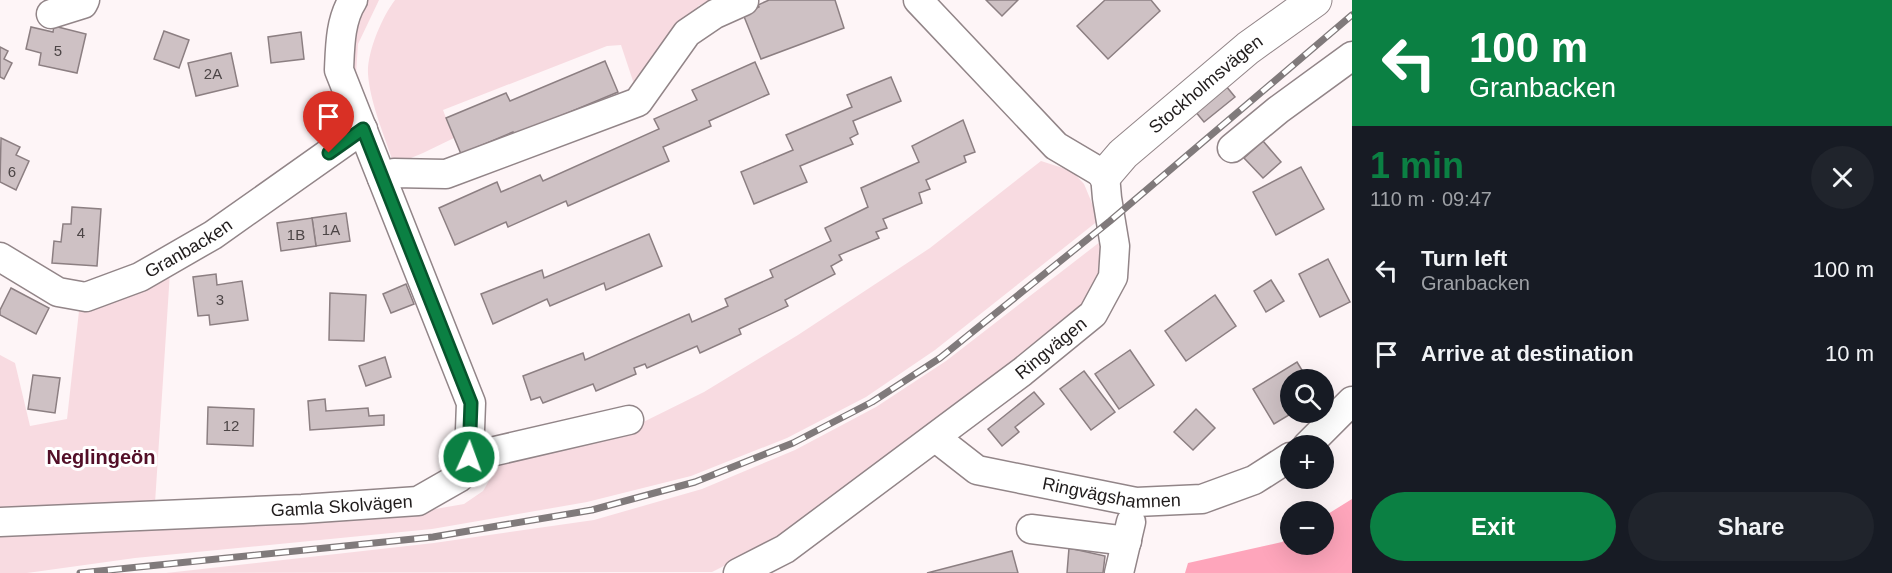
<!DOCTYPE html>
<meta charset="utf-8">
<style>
body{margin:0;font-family:Arial,sans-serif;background:#20242c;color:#f1f3f6;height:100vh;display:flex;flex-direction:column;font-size:22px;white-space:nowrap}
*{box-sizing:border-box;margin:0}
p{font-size:20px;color:#9ea1a6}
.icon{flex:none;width:33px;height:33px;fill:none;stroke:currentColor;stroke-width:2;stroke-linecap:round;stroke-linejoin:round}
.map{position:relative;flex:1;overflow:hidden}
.details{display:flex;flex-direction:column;background:#171b24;width:540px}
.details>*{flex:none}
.top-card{background:#0b8043;color:#fff;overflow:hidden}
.buttons{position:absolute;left:1280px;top:369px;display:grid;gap:12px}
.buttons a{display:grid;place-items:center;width:54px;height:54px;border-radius:50%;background:#171b24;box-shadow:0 6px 24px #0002;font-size:30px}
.pin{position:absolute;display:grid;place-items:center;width:51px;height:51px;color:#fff;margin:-62px -26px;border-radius:50% 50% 50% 0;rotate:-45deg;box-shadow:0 0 6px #0007}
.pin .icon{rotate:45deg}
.me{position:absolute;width:66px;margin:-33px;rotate:2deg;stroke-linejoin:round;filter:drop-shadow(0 0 4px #0008)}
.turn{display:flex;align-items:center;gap:21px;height:126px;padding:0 18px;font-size:27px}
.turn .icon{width:78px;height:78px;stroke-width:2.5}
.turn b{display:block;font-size:42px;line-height:51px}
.round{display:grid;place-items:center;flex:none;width:63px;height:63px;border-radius:32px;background:#20242c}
.overview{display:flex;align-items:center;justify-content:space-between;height:102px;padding:0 18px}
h1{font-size:36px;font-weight:600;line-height:45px;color:#0b8043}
.primary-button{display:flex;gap:12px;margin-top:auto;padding:12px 18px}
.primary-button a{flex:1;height:69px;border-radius:36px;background:#0b8043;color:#fff;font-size:24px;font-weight:600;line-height:69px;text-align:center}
.primary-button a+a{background:#20242c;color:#f1f3f6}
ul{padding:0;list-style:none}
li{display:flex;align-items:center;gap:18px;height:84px;padding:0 18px}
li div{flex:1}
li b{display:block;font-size:22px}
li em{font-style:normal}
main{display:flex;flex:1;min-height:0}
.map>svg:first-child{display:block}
.green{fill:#f8dbe1}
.water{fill:#fea5bb}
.building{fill:#cec1c4;stroke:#8c7f82;stroke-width:1.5}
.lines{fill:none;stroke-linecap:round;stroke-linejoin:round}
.minor-casing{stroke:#928588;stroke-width:31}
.major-casing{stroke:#928588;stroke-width:35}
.minor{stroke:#fff;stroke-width:28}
.major{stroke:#fff;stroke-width:33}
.rail-casing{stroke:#807a7b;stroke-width:7}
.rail{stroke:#fff;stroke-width:4.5;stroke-dasharray:14;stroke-linecap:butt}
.route-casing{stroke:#07532c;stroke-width:15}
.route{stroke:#0b8043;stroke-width:10}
.labels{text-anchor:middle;stroke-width:6;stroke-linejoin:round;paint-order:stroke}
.number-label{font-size:15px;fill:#4c4546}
.street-label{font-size:18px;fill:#201c1c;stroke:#fff}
.neighbourhood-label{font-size:20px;font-weight:bold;fill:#530f28;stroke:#fff}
</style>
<main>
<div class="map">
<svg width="1352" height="573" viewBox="0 0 1352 573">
<rect width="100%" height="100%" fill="#fef5f7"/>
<g class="green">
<polygon points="362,0 379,0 358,44 356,74 369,121 344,68"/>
<path d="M395,0H712L698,6L703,19L638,96L621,45L607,46L443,110L454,138L423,153L394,165C385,137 370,103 368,74C367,52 382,17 395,0Z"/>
<polygon points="1041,161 1072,171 1084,184 1099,220 935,350 866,397 787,438 691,476 587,502 432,529 135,558 27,573 0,573 0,533 418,512 464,504 483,491 502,458 617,435 704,392 798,335 930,248"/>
<polygon points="1105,238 1106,263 1090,300 1072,319 776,540 712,572 166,573 434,543 594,520 702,489 795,450 876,407 946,361"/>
<polygon points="170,272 155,503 0,510 0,355 15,363 30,426 67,419 79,311"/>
</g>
<polygon class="water" points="1352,499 1352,573 1185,573 1188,563 1282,542 1290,537 1290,544 1323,544 1323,517"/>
<g class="building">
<polygon points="769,0 835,0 844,28 761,59 743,14 759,7 758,5"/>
<polygon points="986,0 1018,0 1002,16"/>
<polygon points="1105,0 1151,0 1160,11 1108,59 1077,26"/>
<polygon points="54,26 86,34 77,73 39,65 41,53 26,49 31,27 53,32"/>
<polygon points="164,31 189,40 179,68 154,59"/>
<polygon points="301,32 304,59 271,63 268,37"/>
<polygon points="0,47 8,51 4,59 12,63 4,79 0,77"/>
<polygon points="231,53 238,86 196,96 188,63"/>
<polygon points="605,61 618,92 515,135 513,132 461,154 446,118 506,93 510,101"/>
<polygon points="755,62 769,94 709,121 711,126 663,147 669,161 568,206 566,201 508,227 506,222 455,245 439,208 497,182 501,192 540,175 543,181 659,129 654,119 697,100 692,90"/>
<polygon points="891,77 901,101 853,121 858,134 850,138 853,144 800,166 807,182 754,204 741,172 793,150 786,135 852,107 847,95"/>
<polygon points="1226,86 1235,97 1204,122 1195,111"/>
<polygon points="963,120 975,152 964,156 966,162 926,180 930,189 919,193 922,203 883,219 887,228 876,232 879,238 839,255 842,260 831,266 835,274 785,300 788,306 739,329 741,334 700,353 697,346 647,368 645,364 634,368 636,374 596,391 593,384 543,403 540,397 531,400 523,376 583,353 585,360 689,314 692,322 728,306 725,299 773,277 770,270 831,241 825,228 868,207 861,188 919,162 912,146"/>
<polygon points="1,138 20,147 16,155 29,161 16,190 0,182"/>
<polygon points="1263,141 1281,162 1263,178 1244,158"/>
<polygon points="1301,167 1324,209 1276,235 1253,192"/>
<polygon points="72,207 101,209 97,266 52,263 54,241 61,242 63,224 71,224"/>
<polygon points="346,213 350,241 316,246 312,218"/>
<polygon points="312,218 316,246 281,251 277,223"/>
<polygon points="649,234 662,266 606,290 604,283 550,306 547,299 493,324 481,294 542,270 544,278"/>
<polygon points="1328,259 1350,302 1320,317 1299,274"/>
<polygon points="216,274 217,285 242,281 248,320 210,325 209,315 198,316 193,277"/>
<polygon points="1271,280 1284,301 1266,312 1254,291"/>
<polygon points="406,284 414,304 391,313 383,294"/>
<polygon points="11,288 49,308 36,334 0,315 0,310"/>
<polygon points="330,293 366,295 364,341 329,340"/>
<polygon points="1215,295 1236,326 1186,361 1165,331"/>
<polygon points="1130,350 1154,385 1119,409 1095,374"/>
<polygon points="385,357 391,377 366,386 359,366"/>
<polygon points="1297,362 1308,380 1290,380 1290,412 1294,412 1274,424 1253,389"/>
<polygon points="1084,371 1115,412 1091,430 1060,389"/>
<polygon points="33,375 60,378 55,413 28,409"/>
<polygon points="1034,392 1044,404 1015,427 1019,432 1002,446 988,429"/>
<polygon points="325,399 326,411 368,408 369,416 384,415 384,425 310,430 308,401"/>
<polygon points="208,407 254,409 253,446 207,444"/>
<polygon points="1196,409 1215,428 1193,450 1174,432"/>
<polygon points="1069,548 1105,556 1103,573 1067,573"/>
<polygon points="1012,551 1018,573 927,573"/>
</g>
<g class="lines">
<g class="minor-casing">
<g id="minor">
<polyline points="51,14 83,4 85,0"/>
<polyline points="1232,148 1278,110 1352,56"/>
<polyline points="382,178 394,173 446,174 638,102 687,33 715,14 744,1"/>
<path id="s1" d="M0,257L58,292L86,297L140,277L213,235L363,129"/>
<path id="s2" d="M936,438L977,470L1136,502L1202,499L1254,480L1290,457"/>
<polyline points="1307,446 1352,401"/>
<polyline points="469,457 629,420"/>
<path id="s3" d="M0,522L302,509L418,501L460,477L469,457L471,403L339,70C340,47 340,20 353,0"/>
<polyline points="1031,529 1127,541"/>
<path id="s4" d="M738,573L785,549L1022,372L1093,314L1113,277L1115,246L1107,198L1105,175L1056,146L918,0"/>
<polyline points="1119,573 1131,522"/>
</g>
</g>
<g class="major-casing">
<g id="major">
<path id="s5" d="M1105,175L1123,154L1248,48L1315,0"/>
</g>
</g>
<use href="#minor" class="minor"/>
<use href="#major" class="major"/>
<g class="rail-casing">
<polyline id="rail" points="80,573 433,537 592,510 695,482 793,443 872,402 940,358 1110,221 1352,15"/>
</g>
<use href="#rail" class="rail"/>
</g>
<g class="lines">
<g class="route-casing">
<polyline id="route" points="329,153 363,129 471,403 469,457"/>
</g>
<use href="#route" class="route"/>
</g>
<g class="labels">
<g class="number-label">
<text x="58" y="56">5</text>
<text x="213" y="79">2A</text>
<text x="12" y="177">6</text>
<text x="331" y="235">1A</text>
<text x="81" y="238">4</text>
<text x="296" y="240">1B</text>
<text x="220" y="305">3</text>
<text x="231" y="431">12</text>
</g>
<g class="street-label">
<text dy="6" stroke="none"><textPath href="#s5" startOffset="136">Stockholmsvägen</textPath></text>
<text dy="6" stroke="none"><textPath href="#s1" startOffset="210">Granbacken</textPath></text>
<text dy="6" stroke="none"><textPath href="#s4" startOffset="386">Ringvägen</textPath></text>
<text dy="6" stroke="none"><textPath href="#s2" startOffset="189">Ringvägshamnen</textPath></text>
<text dy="6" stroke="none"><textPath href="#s3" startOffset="342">Gamla Skolvägen</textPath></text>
</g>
<g class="neighbourhood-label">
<text x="101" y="464">Neglingeön</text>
</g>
</g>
</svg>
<div class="buttons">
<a><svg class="icon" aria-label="search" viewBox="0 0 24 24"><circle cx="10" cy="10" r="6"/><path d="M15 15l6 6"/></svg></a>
<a>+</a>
<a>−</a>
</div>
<div class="pin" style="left:329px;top:153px;background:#d93025"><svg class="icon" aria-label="arrive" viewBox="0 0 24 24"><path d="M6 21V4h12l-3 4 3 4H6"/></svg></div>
<svg class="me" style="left:469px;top:457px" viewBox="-20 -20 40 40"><circle r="17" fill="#0b8043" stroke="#fff" stroke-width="3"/><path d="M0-11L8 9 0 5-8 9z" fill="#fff"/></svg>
</div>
<section class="details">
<div class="top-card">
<div class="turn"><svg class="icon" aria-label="left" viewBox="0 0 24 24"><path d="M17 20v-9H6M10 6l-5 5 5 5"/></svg><div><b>100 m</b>Granbacken</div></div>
</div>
<div class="overview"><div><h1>1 min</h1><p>110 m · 09:47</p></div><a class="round"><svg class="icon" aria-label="close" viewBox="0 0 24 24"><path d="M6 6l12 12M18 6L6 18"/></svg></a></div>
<ul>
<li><svg class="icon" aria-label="left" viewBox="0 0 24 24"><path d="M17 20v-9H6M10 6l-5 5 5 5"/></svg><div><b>Turn left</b><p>Granbacken</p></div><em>100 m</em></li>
<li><svg class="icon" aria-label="arrive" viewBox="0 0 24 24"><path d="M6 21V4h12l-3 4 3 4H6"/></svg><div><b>Arrive at destination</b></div><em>10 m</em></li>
</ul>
<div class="primary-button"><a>Exit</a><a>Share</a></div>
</section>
</main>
